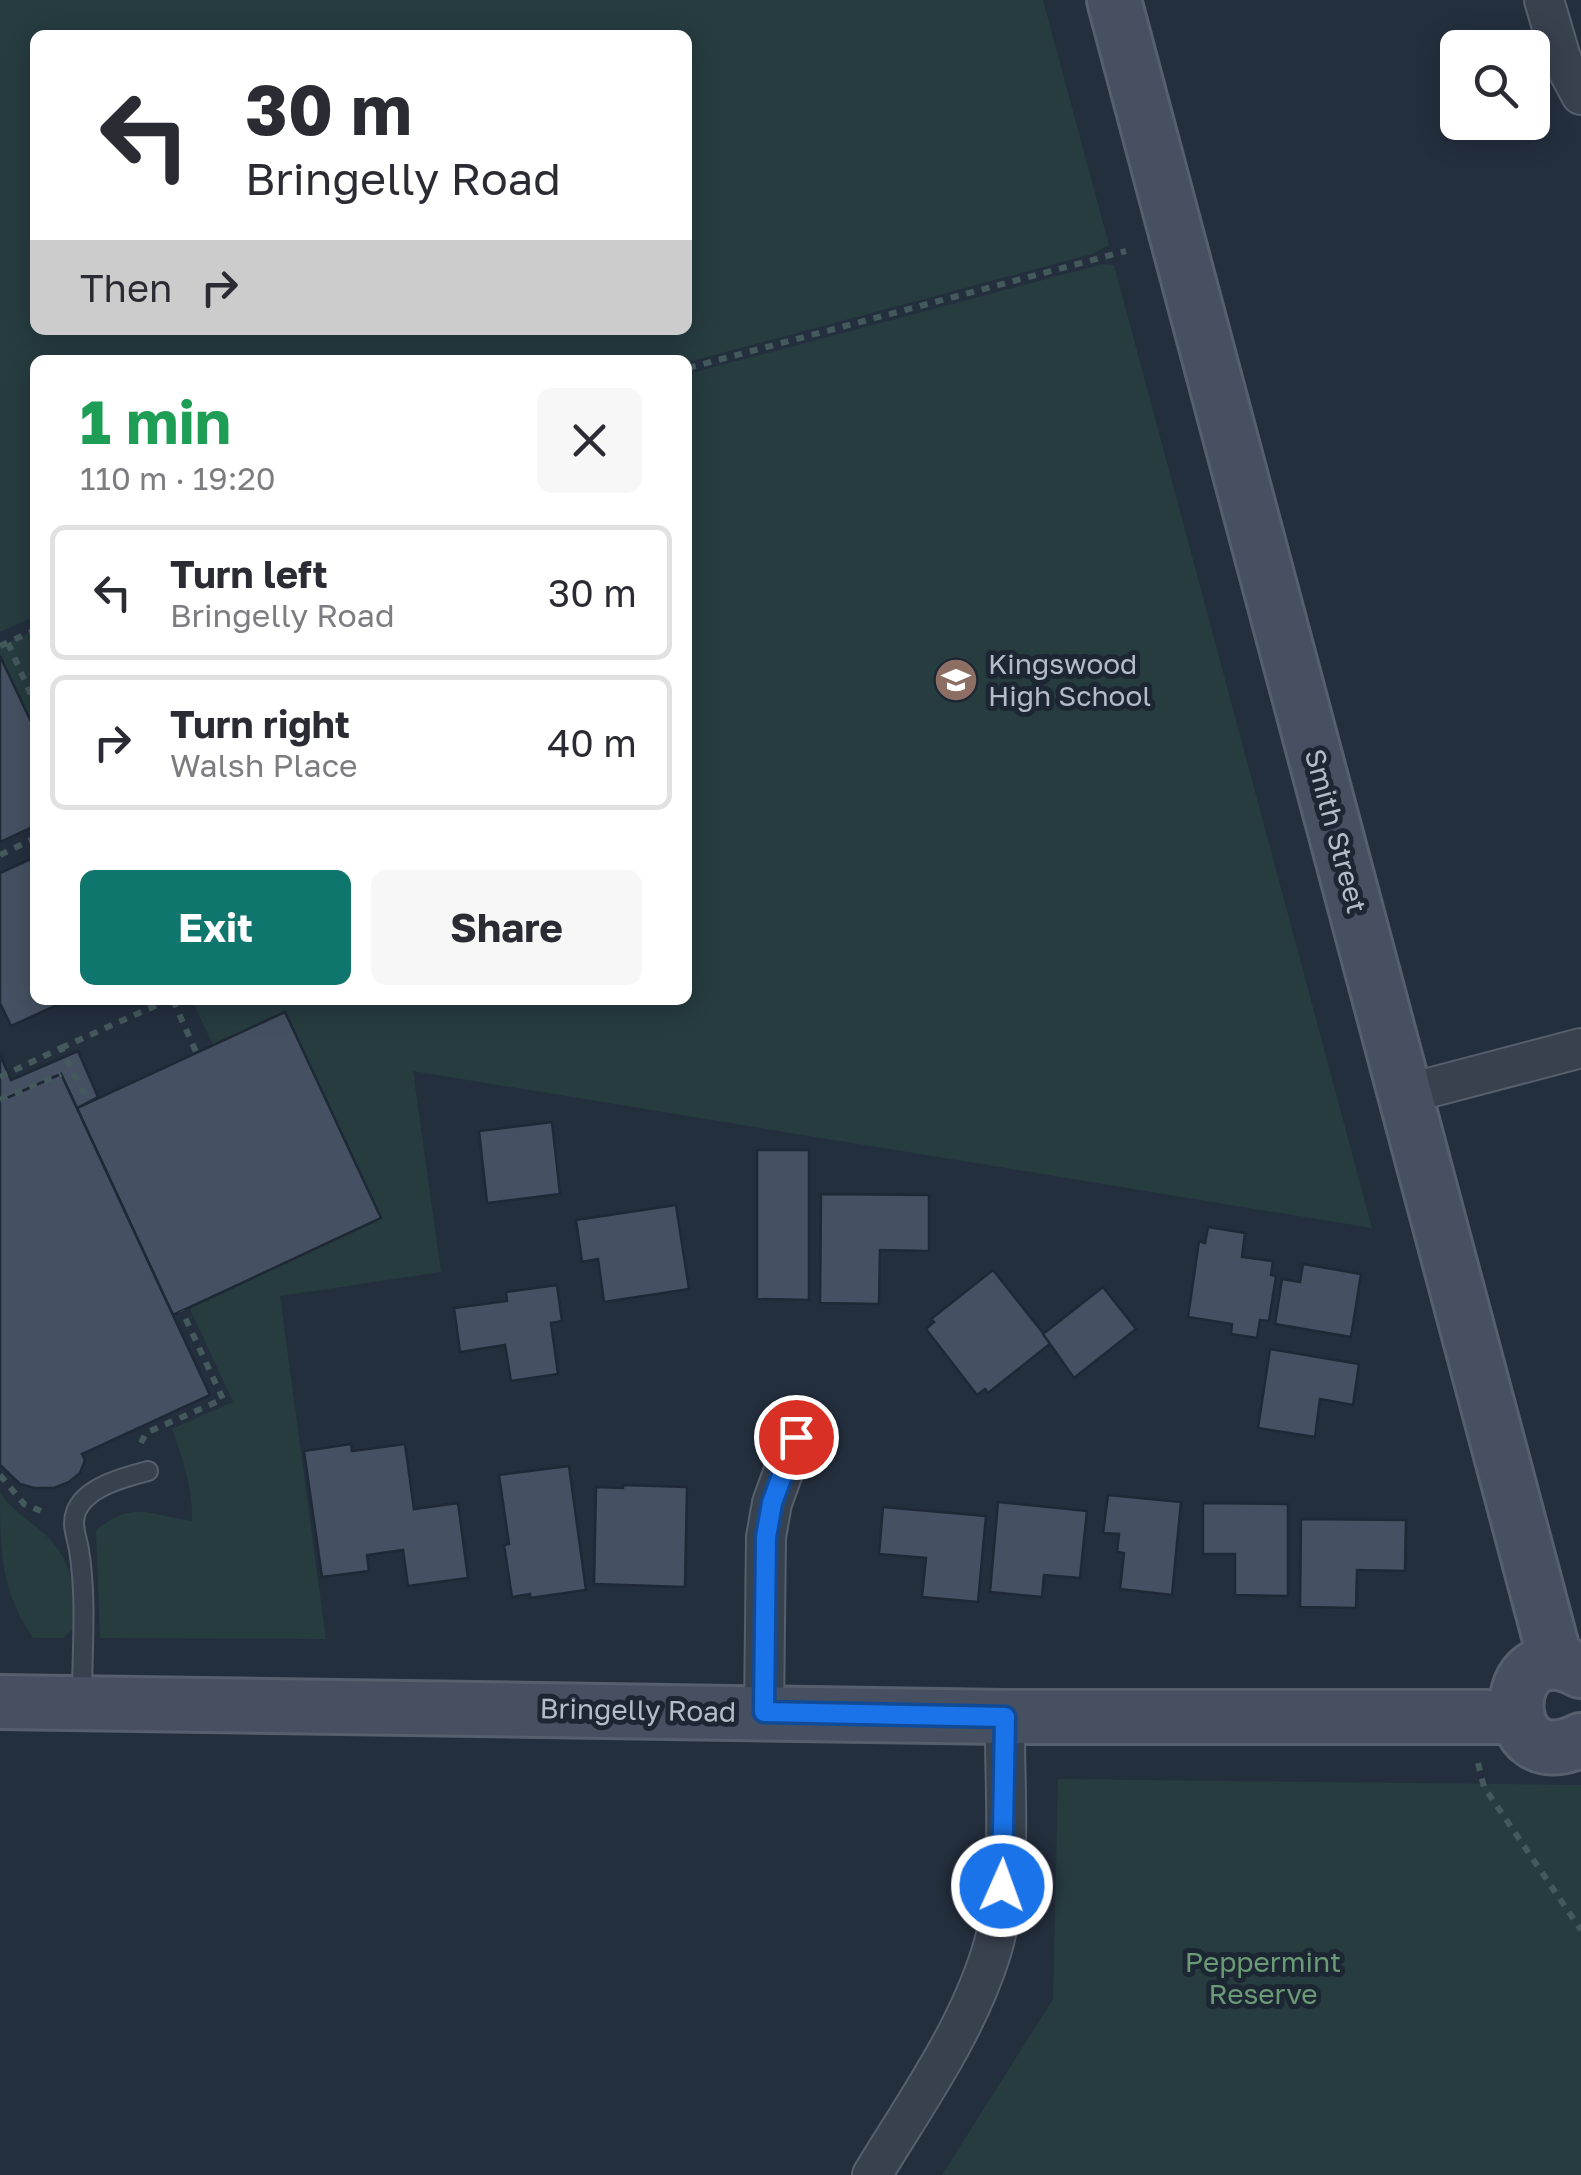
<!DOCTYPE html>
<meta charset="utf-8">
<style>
body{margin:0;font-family:"Golos Text",sans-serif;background:#f7f7f7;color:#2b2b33;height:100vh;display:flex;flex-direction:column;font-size:38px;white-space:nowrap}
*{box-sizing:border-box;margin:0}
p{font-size:32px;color:#7c7c81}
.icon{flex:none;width:55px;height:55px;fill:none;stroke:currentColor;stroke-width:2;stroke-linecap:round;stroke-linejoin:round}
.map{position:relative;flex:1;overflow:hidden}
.side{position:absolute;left:30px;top:355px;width:662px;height:650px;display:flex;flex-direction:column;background:#fff;border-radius:15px;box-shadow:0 5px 25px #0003}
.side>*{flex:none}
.hud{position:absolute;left:30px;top:30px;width:662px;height:305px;border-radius:15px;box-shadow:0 5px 25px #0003;background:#fff;color:#2b2b33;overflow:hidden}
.buttons{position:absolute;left:1440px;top:30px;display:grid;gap:20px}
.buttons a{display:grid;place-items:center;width:110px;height:110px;border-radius:15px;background:#fff;box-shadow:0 5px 25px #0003;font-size:50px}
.pin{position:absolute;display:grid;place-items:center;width:85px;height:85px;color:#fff;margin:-42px;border:5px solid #fff;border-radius:50%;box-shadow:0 2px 10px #0007}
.me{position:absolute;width:110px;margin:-55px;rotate:2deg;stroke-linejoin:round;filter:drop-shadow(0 0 8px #0008)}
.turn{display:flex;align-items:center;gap:35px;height:210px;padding:0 50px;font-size:45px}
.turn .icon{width:130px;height:130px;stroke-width:2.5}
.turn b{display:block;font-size:70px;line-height:85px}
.then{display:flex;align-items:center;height:95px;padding:0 50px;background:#0003;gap:20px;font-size:38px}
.round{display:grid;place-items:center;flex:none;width:105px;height:105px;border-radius:15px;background:#f7f7f7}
.head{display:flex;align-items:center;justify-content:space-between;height:170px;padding:0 50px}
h1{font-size:60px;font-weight:700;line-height:75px;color:#1e9e55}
.cta{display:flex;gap:20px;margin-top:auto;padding:20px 50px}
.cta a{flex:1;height:115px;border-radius:15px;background:#0f766e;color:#fff;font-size:40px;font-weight:700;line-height:115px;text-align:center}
.cta a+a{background:#f7f7f7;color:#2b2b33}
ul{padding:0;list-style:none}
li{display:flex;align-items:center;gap:30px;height:135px;margin:0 20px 15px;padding:0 30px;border:5px solid #e1e1e2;border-radius:15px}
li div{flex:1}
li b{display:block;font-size:38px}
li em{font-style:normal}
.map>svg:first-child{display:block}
.green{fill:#263c3f;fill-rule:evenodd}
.building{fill:#455162;stroke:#1f2835;stroke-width:2.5}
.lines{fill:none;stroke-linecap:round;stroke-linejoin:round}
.lane-casing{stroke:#565f6c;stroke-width:22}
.street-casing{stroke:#565f6c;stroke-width:42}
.secondary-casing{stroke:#565f6c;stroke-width:58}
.path{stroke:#44595c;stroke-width:6;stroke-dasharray:8 8;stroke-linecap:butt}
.lane{stroke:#38414e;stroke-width:18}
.street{stroke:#38414e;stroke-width:38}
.secondary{stroke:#465061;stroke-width:52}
.route-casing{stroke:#114b97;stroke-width:25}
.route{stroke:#1a73e8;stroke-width:18}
.labels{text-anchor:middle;stroke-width:10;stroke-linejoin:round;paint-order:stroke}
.poi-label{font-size:28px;fill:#b4bcc9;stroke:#1d2633;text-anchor:start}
.street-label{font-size:28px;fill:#b4bcc9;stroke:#1d2633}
.park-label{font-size:28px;fill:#6b9a76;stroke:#1d2633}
</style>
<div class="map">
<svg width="1581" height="2175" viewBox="0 0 1581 2175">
<rect width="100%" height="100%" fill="#242f3e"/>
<g class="green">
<path d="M0,0H1043L1109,245L1092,254L688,362L35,360V616L0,632ZM35,35H688V330H35Z"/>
<path d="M1103,264L1114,265L1372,1228L413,1071L441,1272L280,1296L326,1639L100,1638L96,1530C135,1499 150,1516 192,1521C193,1488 183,1460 172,1429L233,1402L189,1307L381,1218L285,1012L213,1045L192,1000H688V374Z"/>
<polygon points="35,630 35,730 0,654 0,646"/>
<path d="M0,1492C8,1506 22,1516 35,1526C73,1556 74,1581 74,1627L64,1638H33C0,1590 0,1548 0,1492Z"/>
<polygon points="1058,1779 1581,1785 1581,2175 942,2175 1053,1999"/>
</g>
<g class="building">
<polygon points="0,656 35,730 35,826 0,842"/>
<polygon points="35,857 35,1000 68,1000 11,1026 0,1003 0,873"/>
<polygon points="285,1012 381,1218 173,1315 77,1108"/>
<polygon points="78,1051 98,1097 77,1108 61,1074 0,1101 0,1055 11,1080"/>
<polygon points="61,1074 210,1395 82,1454 85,1460 80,1473 69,1482 54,1488 34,1488 20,1484 0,1465 0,1101"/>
<polygon points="552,1122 560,1194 487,1203 479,1131"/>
<polygon points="757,1150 809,1150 809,1300 757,1299"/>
<polygon points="821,1194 929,1195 929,1251 880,1250 879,1304 820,1303"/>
<polygon points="676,1205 689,1289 604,1302 598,1259 582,1262 576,1220"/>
<polygon points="1208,1227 1245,1233 1242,1257 1273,1261 1271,1275 1276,1276 1269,1321 1260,1320 1257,1338 1231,1334 1232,1324 1188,1317 1199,1241 1205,1243"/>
<polygon points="1303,1264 1361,1274 1351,1337 1275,1324 1282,1279 1300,1282"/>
<polygon points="993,1270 1051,1343 988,1393 985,1389 977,1395 926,1329 934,1322 931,1319"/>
<polygon points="557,1285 562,1321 551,1323 558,1374 511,1381 505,1345 460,1352 454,1308 507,1301 506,1292"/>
<polygon points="1103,1287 1136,1329 1074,1378 1043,1334"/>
<polygon points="1270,1349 1359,1364 1353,1405 1320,1399 1315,1437 1258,1428"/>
<polygon points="351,1444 352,1451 405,1444 414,1509 458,1503 468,1578 408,1586 403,1550 367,1555 369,1571 322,1577 304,1451"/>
<polygon points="569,1466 586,1590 530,1598 530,1594 512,1597 504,1545 509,1544 499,1475"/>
<polygon points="623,1485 687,1487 685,1587 594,1584 596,1487 623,1488"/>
<polygon points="1108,1495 1181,1502 1172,1595 1120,1589 1124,1553 1117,1552 1119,1534 1103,1533"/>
<polygon points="998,1502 1087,1511 1080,1578 1044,1575 1042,1597 990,1592"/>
<polygon points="1203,1503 1288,1504 1288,1596 1235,1595 1235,1554 1203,1554"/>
<polygon points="883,1507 986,1516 978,1602 922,1597 926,1558 879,1554"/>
<polygon points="1301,1519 1406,1520 1405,1571 1357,1570 1356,1608 1300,1607"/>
</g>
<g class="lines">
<g class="lane-casing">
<path id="lane" d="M82,1698C82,1649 87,1599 79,1550C77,1537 71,1525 76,1512C85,1487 125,1477 148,1471"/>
</g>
<g class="street-casing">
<g id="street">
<polyline points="1544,0 1561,58 1581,95"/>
<polyline points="1406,1094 1581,1048"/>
<polyline points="764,1711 766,1537 772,1503 796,1437"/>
<path d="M872,2175C915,2104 966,2033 991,1953C1014,1879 1004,1793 1005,1717"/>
</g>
</g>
<g class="secondary-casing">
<g id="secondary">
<polyline points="1114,0 1556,1662"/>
<path d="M1581,1671C1496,1626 1494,1783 1581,1740"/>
<polyline points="0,1702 1005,1717 1516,1717"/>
</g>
</g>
<g class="path">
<polyline points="688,368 1126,251"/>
<polyline points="8,643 35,704"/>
<polyline points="0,646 35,630"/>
<polyline points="0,855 35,838"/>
<polyline points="173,1000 196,1052"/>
<polyline points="61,1048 168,1000"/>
<polyline points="0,1077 61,1048 88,1102"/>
<polyline points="0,1100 61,1074"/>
<polyline points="141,1443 146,1433 223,1399 182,1311"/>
<polyline points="0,1475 24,1504 48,1514"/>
<polyline points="1478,1763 1484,1787 1581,1930"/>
</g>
<use href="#lane" class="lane"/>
<use href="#street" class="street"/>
<use href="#secondary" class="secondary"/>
</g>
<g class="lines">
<g class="route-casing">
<polyline id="route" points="796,1437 772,1503 766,1537 764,1712 1005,1717 1002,1886"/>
</g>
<use href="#route" class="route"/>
</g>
<defs>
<g id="school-disc" transform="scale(2.25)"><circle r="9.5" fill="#8d6e63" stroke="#1d2633"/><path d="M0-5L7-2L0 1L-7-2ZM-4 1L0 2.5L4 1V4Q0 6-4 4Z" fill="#fff"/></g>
</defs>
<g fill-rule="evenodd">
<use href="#school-disc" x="956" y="680"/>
</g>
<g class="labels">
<g class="poi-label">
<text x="988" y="674">Kingswood<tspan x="988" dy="32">High School</tspan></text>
</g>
<g class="street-label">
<text transform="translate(1336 831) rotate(75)" y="10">Smith Street</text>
<text transform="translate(638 1710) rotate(1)" y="10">Bringelly Road</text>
</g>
<g class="park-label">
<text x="1263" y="1972">Peppermint<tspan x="1263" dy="32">Reserve</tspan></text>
</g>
</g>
</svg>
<div class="buttons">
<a><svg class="icon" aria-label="search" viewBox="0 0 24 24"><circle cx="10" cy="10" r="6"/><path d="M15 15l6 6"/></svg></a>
</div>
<div class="pin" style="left:796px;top:1437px;background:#d93025"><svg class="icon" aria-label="arrive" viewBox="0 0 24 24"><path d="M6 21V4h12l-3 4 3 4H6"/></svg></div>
<svg class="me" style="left:1002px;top:1886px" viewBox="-20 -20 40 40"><circle r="17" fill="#1a73e8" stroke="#fff" stroke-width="3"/><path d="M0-11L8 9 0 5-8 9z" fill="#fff"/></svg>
<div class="hud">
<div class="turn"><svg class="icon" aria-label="left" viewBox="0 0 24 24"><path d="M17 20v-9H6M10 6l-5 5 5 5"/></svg><div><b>30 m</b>Bringelly Road</div></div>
<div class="then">Then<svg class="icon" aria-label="right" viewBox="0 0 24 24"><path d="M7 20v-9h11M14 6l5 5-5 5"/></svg></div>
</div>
<section class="side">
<div class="head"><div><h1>1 min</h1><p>110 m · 19:20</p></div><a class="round"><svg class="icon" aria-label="close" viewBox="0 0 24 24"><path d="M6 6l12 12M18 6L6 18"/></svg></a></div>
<ul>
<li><svg class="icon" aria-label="left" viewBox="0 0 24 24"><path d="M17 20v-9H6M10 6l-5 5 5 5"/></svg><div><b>Turn left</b><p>Bringelly Road</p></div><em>30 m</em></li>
<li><svg class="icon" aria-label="right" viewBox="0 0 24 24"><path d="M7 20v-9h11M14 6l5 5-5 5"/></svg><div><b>Turn right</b><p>Walsh Place</p></div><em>40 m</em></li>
</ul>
<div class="cta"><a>Exit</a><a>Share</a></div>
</section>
</div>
